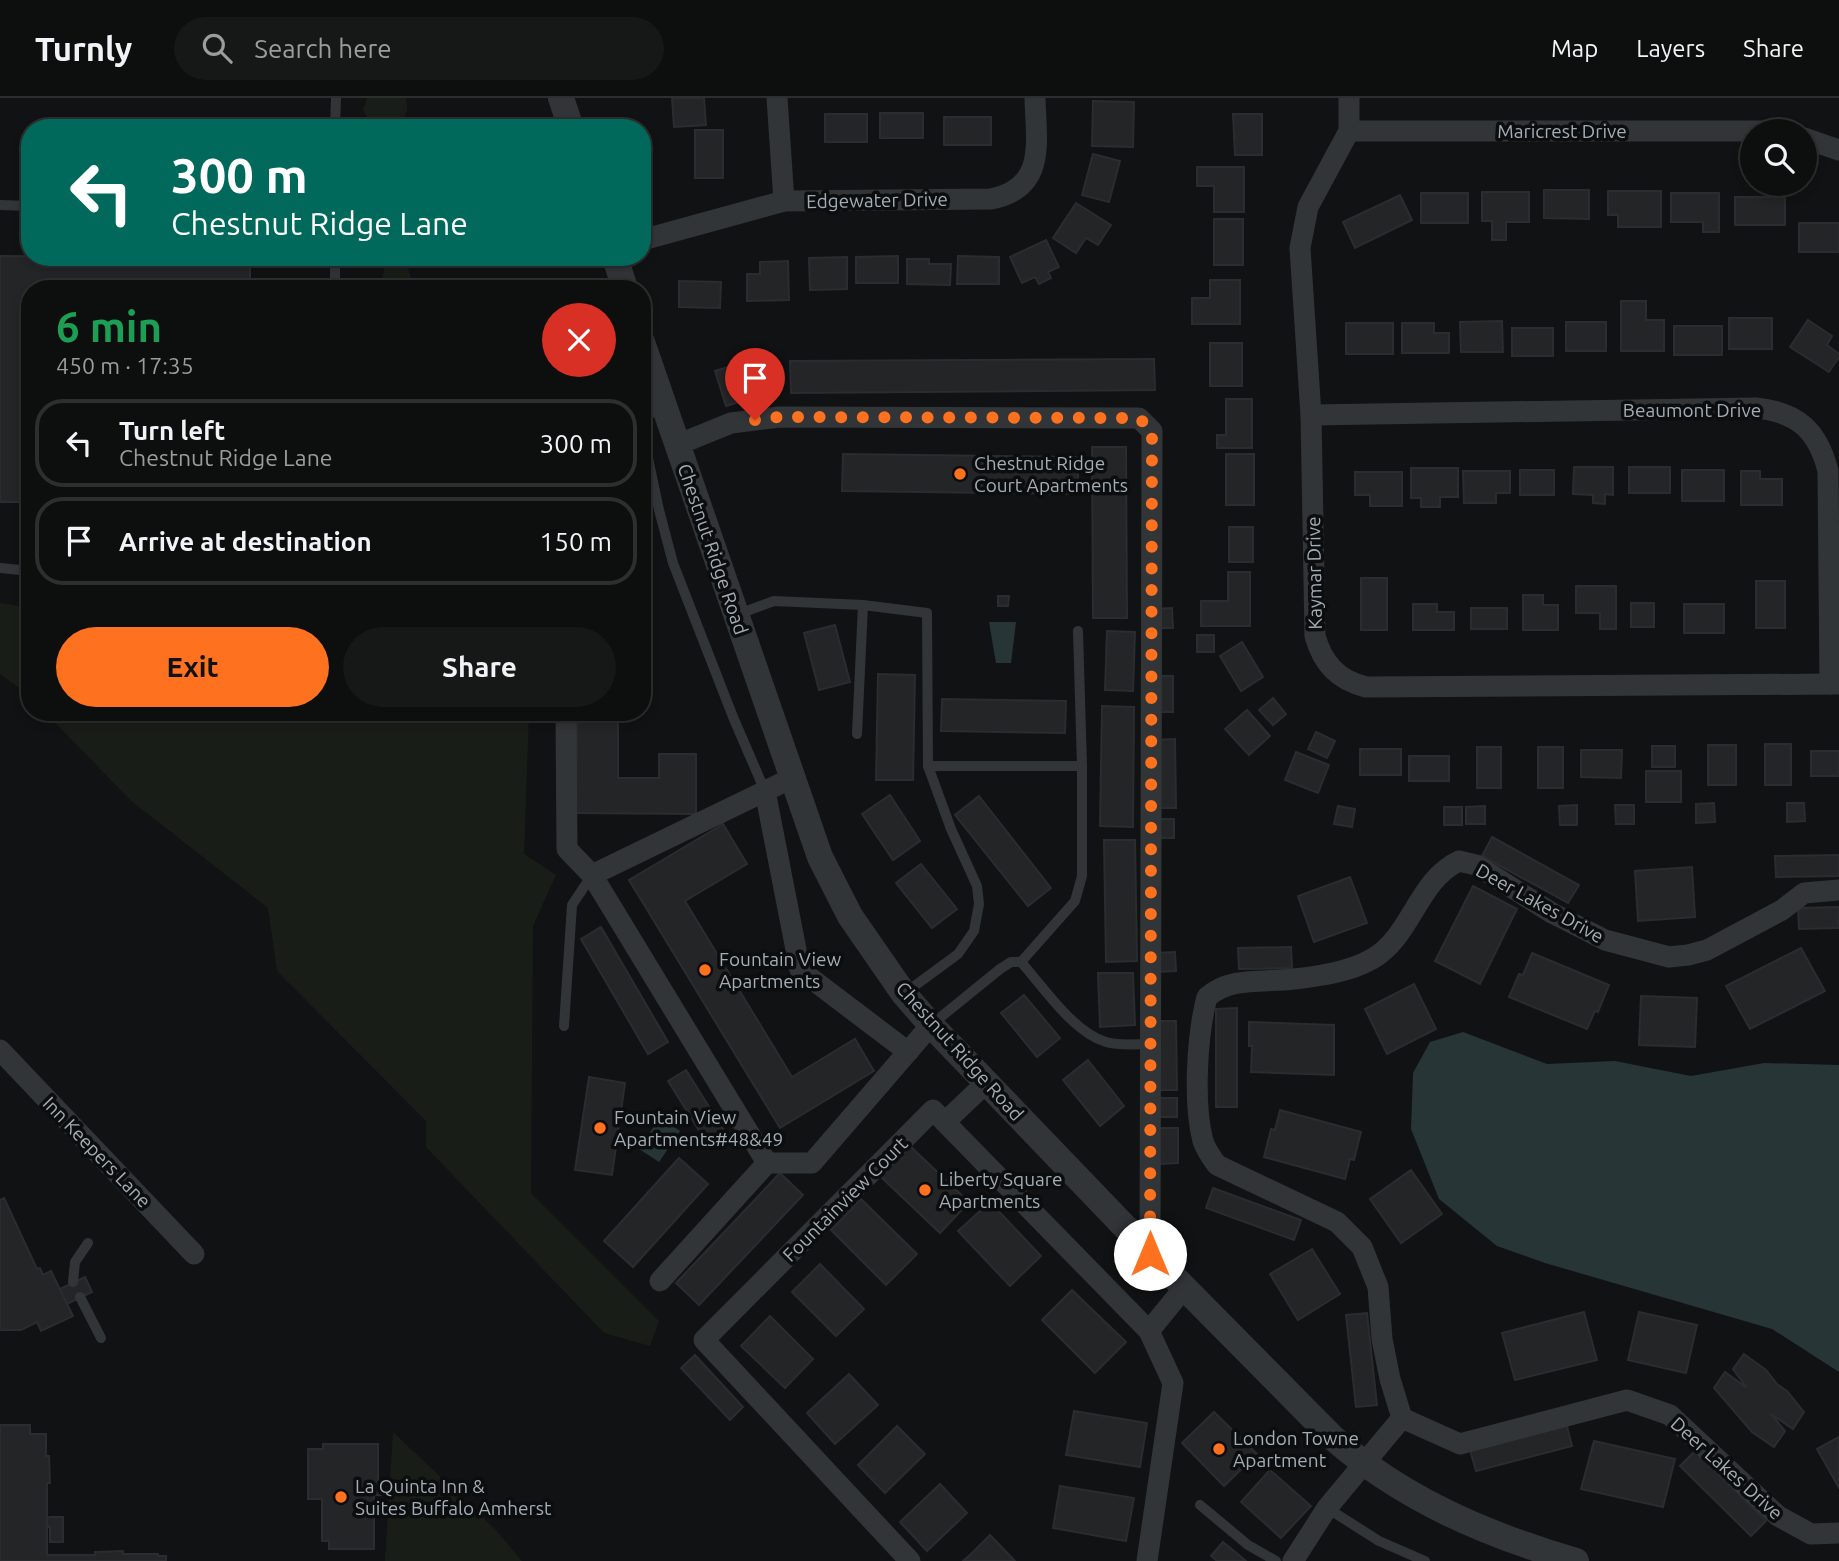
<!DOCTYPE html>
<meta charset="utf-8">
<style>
body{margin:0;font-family:Ubuntu,sans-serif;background:#161717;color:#f1f3f6;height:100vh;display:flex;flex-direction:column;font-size:26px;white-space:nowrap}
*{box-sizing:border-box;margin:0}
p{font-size:23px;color:#9a9c9e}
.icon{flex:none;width:38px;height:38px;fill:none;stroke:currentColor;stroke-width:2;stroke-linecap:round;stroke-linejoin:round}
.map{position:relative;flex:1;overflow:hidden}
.drawer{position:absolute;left:21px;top:182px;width:630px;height:441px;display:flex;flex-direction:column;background:#0d0e0e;border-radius:28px;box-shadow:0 4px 10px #0003,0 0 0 2px #2d2e2e}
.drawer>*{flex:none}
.top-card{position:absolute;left:21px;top:21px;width:630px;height:147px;border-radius:28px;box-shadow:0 4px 10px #0003,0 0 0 2px #2d2e2e;background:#00695c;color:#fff;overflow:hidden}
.buttons{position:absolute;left:1740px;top:21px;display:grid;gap:14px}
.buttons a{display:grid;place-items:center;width:77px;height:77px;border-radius:50%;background:#0d0e0e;box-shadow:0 4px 10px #0003,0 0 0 2px #2d2e2e;font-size:35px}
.pin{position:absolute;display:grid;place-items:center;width:60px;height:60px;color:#fff;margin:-72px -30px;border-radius:50% 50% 50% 0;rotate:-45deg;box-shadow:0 0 7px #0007}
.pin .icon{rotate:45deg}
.me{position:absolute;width:77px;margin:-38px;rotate:0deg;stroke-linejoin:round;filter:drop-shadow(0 0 5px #0008)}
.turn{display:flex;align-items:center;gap:24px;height:147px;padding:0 35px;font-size:32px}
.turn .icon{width:91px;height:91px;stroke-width:2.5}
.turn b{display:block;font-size:49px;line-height:60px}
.round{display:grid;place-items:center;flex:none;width:74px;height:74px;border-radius:37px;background:#161717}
.head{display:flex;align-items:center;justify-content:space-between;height:119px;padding:0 35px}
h1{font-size:42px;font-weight:600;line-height:52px;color:#1e9e55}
.action{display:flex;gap:14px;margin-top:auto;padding:14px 35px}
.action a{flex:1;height:80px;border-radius:42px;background:#fd711f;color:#111;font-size:28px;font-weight:600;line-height:80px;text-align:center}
.action a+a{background:#161717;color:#f1f3f6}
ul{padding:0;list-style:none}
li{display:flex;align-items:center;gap:21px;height:88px;margin:0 14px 10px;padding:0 21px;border:4px solid #2d2e2e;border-radius:28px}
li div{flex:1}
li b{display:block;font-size:26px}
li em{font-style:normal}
header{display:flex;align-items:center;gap:42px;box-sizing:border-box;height:98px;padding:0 35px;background:#0d0e0e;border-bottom:2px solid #2d2e2e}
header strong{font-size:33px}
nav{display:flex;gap:38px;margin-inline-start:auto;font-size:24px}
.search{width:490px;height:63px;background:#161717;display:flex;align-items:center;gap:18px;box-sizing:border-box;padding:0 24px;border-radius:38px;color:#9a9c9e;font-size:26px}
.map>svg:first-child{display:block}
.green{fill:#181e17}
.water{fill:#273537}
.building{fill:#242527;stroke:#2b2c2f;stroke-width:2}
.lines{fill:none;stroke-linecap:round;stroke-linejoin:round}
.service{stroke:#323538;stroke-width:10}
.minor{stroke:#323538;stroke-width:21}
.tertiary{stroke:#323538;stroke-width:26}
.route{stroke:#fd711f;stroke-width:12;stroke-dasharray:0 21.6}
.poi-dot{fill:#fd711f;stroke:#0c0d0e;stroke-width:2.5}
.labels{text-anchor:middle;stroke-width:7;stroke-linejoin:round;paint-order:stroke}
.street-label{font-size:19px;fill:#a2adb5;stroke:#0c0d0e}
.poi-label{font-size:19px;fill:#a2adb5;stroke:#0c0d0e;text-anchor:start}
</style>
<header>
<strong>Turnly</strong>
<div class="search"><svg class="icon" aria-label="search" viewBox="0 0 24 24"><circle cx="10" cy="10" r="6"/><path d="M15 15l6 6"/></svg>Search here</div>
<nav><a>Map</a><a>Layers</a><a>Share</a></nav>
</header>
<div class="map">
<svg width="1839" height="1463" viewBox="0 0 1839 1463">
<rect width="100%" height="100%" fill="#111213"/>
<g class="green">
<polygon points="367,0 406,0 407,11 401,30 374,30 363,12"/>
<polygon points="386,159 405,159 414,191 379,191 384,174"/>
<polygon points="0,505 30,510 30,598 0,576"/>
<polygon points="45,614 529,614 524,756 556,777 533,828 531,1095 659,1223 650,1248 604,1235 426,1049 426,1023 277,873 268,810 130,702"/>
<polygon points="393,1334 495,1431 522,1463 385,1463"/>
</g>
<g class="water">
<polygon points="989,524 1016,524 1011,565 996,565"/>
<polygon points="1463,934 1547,966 1615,963 1691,978 1764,965 1839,967 1839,1274 1772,1231 1545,1165 1497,1148 1439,1101 1411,1031 1413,975 1430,944"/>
<polygon points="660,1019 680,1033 659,1064 639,1051"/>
</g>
<g class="building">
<polygon points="672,0 704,0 706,27 674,29"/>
<polygon points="1093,3 1134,4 1133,49 1092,48"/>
<rect x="880" y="15" width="43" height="25"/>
<rect x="825" y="16" width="42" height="28"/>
<polygon points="1233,16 1262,16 1262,57 1235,57"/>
<rect x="944" y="19" width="47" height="28"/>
<rect x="695" y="32" width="28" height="48"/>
<polygon points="1093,56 1120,63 1109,104 1082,97"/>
<polygon points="1197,69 1244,69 1244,114 1214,114 1214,88 1197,88"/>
<polygon points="1544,92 1589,92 1589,121 1544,120"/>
<polygon points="1608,93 1661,93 1661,129 1618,129 1618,117 1608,117"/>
<polygon points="1482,94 1529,94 1529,124 1506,124 1506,142 1492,142 1492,123 1482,123"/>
<rect x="1421" y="95" width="47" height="30"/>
<polygon points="1671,95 1719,95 1719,134 1703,134 1703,124 1671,124"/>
<polygon points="1400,97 1412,122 1355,150 1343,124"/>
<rect x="1735" y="99" width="50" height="28"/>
<polygon points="1076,105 1111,127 1098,147 1086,140 1076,155 1053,140"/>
<rect x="1214" y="121" width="29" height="46"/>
<rect x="1799" y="125" width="40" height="29"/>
<polygon points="1046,142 1059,169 1048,174 1051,180 1039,186 1035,179 1022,185 1010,159"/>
<polygon points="0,158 250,159 250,191 30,191 30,404 0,404"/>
<polygon points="898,158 898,185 856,185 856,159"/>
<polygon points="958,158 999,159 999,186 957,186"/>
<polygon points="847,159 847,191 810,192 809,160"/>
<polygon points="907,161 929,161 929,166 951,166 950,187 907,186"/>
<polygon points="788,163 789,202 747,203 747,176 760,176 760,164"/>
<polygon points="1210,182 1240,182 1240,226 1192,226 1192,200 1210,200"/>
<polygon points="679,183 721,184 720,210 679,209"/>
<polygon points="1621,203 1646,203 1646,222 1664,222 1664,253 1621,253"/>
<rect x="1729" y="220" width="43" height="31"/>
<polygon points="1808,222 1832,238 1827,247 1839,256 1839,259 1829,274 1790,249"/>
<polygon points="1502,223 1503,254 1461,254 1460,224"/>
<rect x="1566" y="224" width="40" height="29"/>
<rect x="1346" y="225" width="47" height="31"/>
<polygon points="1402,225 1434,225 1434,235 1449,235 1449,255 1402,255"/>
<rect x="1674" y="228" width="48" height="29"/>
<rect x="1512" y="230" width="41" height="28"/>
<rect x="1210" y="245" width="32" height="43"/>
<polygon points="1154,261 1155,292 791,295 790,263"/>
<polygon points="745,264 756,299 726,308 715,273"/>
<polygon points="1226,301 1252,301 1252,350 1217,350 1217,337 1226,337"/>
<polygon points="1092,349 1126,349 1127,520 1093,520"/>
<polygon points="843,356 1078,359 1078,396 842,393"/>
<rect x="1226" y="356" width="28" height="51"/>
<polygon points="1574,369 1613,369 1613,397 1605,396 1605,406 1593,405 1593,397 1573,396"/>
<rect x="1629" y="369" width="41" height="26"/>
<polygon points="1411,370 1458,370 1458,399 1440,399 1440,409 1421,409 1421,400 1411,400"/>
<rect x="1520" y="372" width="34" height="25"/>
<rect x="1682" y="372" width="42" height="31"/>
<polygon points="1463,373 1510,373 1510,395 1496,395 1496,405 1464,405"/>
<polygon points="1741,373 1760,373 1760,381 1782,381 1782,407 1741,407"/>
<polygon points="1355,374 1402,374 1402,408 1370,408 1370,397 1355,397"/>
<rect x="1229" y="429" width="24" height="35"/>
<polygon points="1228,474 1250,474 1250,528 1201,528 1201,503 1228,503"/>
<rect x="1361" y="480" width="26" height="52"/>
<rect x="1756" y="483" width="29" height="47"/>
<polygon points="1576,488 1616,488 1616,531 1600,531 1600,515 1576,515"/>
<polygon points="1523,497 1543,497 1543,507 1558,507 1558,532 1523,532"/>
<polygon points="998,498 1009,498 1008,508 998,508"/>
<rect x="1631" y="505" width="23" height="24"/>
<polygon points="1413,506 1437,506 1437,514 1454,514 1454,532 1413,532"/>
<rect x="1684" y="506" width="40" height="29"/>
<polygon points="1172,510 1173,530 1152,530 1152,511"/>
<rect x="1471" y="510" width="36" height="21"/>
<polygon points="835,527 850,584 819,592 804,535"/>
<polygon points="1107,533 1135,534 1133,593 1105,592"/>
<rect x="1197" y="537" width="17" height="17"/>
<polygon points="1242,544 1263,579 1241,593 1220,558"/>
<polygon points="878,576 915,577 913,682 876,682"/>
<rect x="1153" y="578" width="20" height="36"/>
<polygon points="1273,600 1286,616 1273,627 1259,612"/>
<polygon points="942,601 1066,603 1065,635 941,633"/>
<polygon points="1102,608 1134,609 1133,729 1100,728"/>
<polygon points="1247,612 1270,638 1249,657 1225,631"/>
<polygon points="577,614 618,614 618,680 659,680 659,656 696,656 696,716 576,715"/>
<polygon points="1316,634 1335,643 1327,660 1308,651"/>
<polygon points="1175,641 1176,710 1154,710 1153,642"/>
<rect x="1765" y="646" width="26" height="41"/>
<rect x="1708" y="647" width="28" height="40"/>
<rect x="1652" y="648" width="23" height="21"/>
<rect x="1477" y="649" width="24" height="41"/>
<rect x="1538" y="649" width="25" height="41"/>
<rect x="1360" y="651" width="41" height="26"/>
<polygon points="1581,652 1622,652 1621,680 1581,679"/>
<rect x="1811" y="653" width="28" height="25"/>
<polygon points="1296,654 1329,667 1318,695 1285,682"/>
<rect x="1409" y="658" width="40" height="25"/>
<rect x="1646" y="673" width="35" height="31"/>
<polygon points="890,697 920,743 893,762 862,716"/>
<polygon points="979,698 1051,790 1028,808 955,717"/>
<polygon points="1714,705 1715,724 1696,725 1696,706"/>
<polygon points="1787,705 1804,705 1805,723 1787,724"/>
<polygon points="1577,707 1577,727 1560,727 1559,708"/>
<polygon points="1615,707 1634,707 1634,726 1616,726"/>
<polygon points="1338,708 1355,711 1352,729 1334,726"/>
<polygon points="1485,708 1485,726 1466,726 1466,709"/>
<rect x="1444" y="709" width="18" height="18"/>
<polygon points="1154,721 1174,721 1174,740 1155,740"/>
<polygon points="723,726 747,766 685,803 792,979 855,941 874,973 780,1030 629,782"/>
<polygon points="1492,739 1579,787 1568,805 1482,758"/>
<polygon points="1104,742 1135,742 1137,863 1106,864"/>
<polygon points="1839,757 1839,778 1776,779 1775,758"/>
<polygon points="921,766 957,811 932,830 896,785"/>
<polygon points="1692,769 1695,819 1638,823 1635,773"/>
<polygon points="1350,779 1367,825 1314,844 1298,798"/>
<polygon points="1473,788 1517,811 1480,886 1435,863"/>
<polygon points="1839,809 1839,830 1799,831 1798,810"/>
<polygon points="601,829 668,944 648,956 581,841"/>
<polygon points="1291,849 1292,870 1239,871 1238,850"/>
<polygon points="1801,850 1825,893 1750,931 1726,888"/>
<polygon points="1175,854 1176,873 1156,874 1155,855"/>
<polygon points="1532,855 1609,887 1598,914 1595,913 1587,931 1509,899 1519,876 1523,877"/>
<polygon points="1098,875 1133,875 1135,927 1100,929"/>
<polygon points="1414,886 1436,931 1387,956 1365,911"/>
<polygon points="1024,897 1060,940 1037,959 1001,915"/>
<polygon points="1641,898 1697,900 1695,949 1639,947"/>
<polygon points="1237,910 1237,1009 1216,1009 1216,911"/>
<polygon points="1155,923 1176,923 1177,992 1156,992"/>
<polygon points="1249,924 1334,927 1334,977 1251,974 1252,948 1249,948"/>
<polygon points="1088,962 1124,1008 1100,1028 1063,982"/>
<polygon points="686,972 728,1039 710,1050 668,983"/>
<polygon points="589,979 625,985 612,1077 575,1072"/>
<rect x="1157" y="1000" width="20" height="19"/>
<polygon points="1280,1012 1361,1034 1354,1062 1350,1061 1345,1081 1264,1059 1271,1031 1275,1032"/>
<polygon points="1157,1030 1178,1030 1178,1065 1158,1066"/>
<polygon points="910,1048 969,1104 940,1135 881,1079"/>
<polygon points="679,1060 708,1086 633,1169 604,1143"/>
<polygon points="1411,1072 1442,1116 1401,1145 1370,1101"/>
<polygon points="780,1075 803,1097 699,1207 676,1185"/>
<polygon points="1213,1090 1301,1122 1294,1142 1206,1110"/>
<polygon points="4,1100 37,1171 40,1170 43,1177 51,1173 73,1218 41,1233 37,1224 21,1232 0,1232 0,1102"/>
<polygon points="861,1101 917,1156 886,1187 831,1132"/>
<polygon points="990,1104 1041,1158 1010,1188 958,1133"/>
<polygon points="1312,1151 1340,1196 1298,1222 1270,1176"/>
<polygon points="820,1166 864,1211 836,1238 792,1194"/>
<polygon points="85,1179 92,1194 67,1206 60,1191"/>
<polygon points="1072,1192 1126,1244 1095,1275 1042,1222"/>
<polygon points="1584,1214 1597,1262 1515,1282 1502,1235"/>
<polygon points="1639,1214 1697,1227 1686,1275 1628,1262"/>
<polygon points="1367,1215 1377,1307 1356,1309 1346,1217"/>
<polygon points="770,1218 813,1261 785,1290 741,1248"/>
<polygon points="1744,1256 1766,1272 1777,1286 1787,1293 1804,1314 1793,1331 1771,1316 1785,1333 1774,1349 1752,1334 1714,1290 1725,1274 1747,1290 1733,1271"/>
<polygon points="695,1257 743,1309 730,1322 681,1270"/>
<polygon points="849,1276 878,1307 835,1346 807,1315"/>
<polygon points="1074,1313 1147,1325 1140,1369 1066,1357"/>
<polygon points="1214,1314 1257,1356 1224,1388 1182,1345"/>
<polygon points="0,1327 30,1327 30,1336 46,1336 46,1358 49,1358 50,1385 47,1385 47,1457 95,1457 95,1454 123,1453 123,1456 158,1456 158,1458 166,1458 166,1463 0,1463"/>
<polygon points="897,1328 925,1356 885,1395 858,1367"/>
<polygon points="1567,1328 1572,1348 1476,1373 1470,1352"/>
<polygon points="1839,1339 1839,1390 1817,1351"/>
<polygon points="1594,1343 1675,1361 1663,1409 1581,1391"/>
<polygon points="323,1346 378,1346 378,1386 383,1386 383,1397 374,1397 374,1451 329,1451 329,1443 322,1443 322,1401 308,1401 308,1351 323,1351"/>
<polygon points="1695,1353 1766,1423 1751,1438 1680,1368"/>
<polygon points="1270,1372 1311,1408 1281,1440 1241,1404"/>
<polygon points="940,1386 967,1415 927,1453 900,1424"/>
<polygon points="1060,1388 1134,1400 1126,1443 1053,1430"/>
<polygon points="50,1419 63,1419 63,1444 50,1444 50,1429 47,1429 47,1420"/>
<polygon points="990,1437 1015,1463 963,1463 971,1456"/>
<polygon points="1223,1444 1246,1463 1217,1463 1211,1458"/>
</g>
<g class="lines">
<g class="service">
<polyline points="335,30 336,0"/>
<polyline points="0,107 30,108"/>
<polyline points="335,191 335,159"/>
<polyline points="642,332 659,412 673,465 733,619 765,693"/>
<polyline points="0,470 30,473"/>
<polyline points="736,517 774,503 863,507 927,515 928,668 951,731 977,788 979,806 974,833 958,856 905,895"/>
<polyline points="1078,533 1082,668"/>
<polyline points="857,636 863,507"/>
<polyline points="928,668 1082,668 1082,778 1075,803 1021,864"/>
<path d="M931,927L1000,871L1011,864H1021C1044,890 1073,934 1106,944C1120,948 1135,946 1150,946"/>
<polyline points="564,928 572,807 592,777"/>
<polyline points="73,1184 75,1164 88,1145"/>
<polyline points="80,1199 101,1240"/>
<polyline points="1200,1407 1248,1447 1276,1463"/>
<polyline points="1327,1410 1379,1443 1425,1463"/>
</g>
<g class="minor">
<polyline points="777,0 784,103"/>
<path d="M1349,0V33L1308,109L1300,150L1311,317L1315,538C1323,566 1338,582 1366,589L1839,586"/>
<polyline points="1349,33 1775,33"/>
<polyline points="1804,40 1839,52"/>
<path d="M642,142L784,103L991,101C1047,90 1036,44 1035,0"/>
<polyline points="642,310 663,308"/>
<path d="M1311,317L1756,310C1798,314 1818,333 1828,373L1830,586"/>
<polyline points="677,347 731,325 779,319 1139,320 1152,333 1150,1155"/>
<polyline points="566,614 567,751 592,777 767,1065"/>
<polyline points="765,693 800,872 908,954"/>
<polyline points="592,777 792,680"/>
<polyline points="0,952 194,1156"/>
<polyline points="945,1024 986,985"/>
<polyline points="660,1183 767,1065 812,1065 931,927"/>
<polyline points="1149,1233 1184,1190"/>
<path d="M1402,1320L1390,1281L1382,1241L1378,1189L1362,1149L1337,1124L1217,1067C1211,1059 1206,1052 1203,1043C1193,1005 1197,937 1207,899C1232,878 1263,885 1294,881C1320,878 1349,874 1372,861C1412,838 1417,783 1459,763L1476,767L1552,815L1605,842L1669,859L1688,857L1707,852L1782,812L1804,795L1839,792"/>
<polyline points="910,1463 704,1242 933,1012 1149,1233 1173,1285 1147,1463"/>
<polyline points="1293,1463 1327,1410 1402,1320 1460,1346 1627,1302 1670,1317 1778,1418 1811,1436 1839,1435"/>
</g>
<g class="tertiary">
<polyline points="561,0 571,30"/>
<polyline points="615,159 625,191"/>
<path d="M642,244L820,759L850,818L904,896L931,927L1150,1155L1332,1339C1402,1401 1487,1437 1576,1463"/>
</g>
</g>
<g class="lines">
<polyline class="route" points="755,322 779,319 1139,320 1152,333 1150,1156"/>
</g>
<g class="poi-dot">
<circle cx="960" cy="376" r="7"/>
<circle cx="705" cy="872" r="7"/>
<circle cx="600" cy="1030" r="7"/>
<circle cx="925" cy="1092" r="7"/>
<circle cx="1219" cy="1351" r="7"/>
<circle cx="341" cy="1399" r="7"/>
</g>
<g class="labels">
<g class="street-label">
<text x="1562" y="40">Maricrest Drive</text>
<text transform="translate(877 102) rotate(-1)" y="7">Edgewater Drive</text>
<text x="1692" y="319">Beaumont Drive</text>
<text transform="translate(713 451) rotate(71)" y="7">Chestnut Ridge Road</text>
<text transform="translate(1314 475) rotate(-91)" y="7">Kaymar Drive</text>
<text transform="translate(1540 805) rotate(29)" y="7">Deer Lakes Drive</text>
<text transform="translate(960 953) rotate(48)" y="7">Chestnut Ridge Road</text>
<text transform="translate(97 1054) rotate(46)" y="7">Inn Keepers Lane</text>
<text transform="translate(845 1101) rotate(-45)" y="7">Fountainview Court</text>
<text transform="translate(1727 1370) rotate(42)" y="7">Deer Lakes Drive</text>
</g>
<g class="poi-label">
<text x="974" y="372">Chestnut Ridge<tspan x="974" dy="22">Court Apartments</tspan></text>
<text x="719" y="868">Fountain View<tspan x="719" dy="22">Apartments</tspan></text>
<text x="614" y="1026">Fountain View<tspan x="614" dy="22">Apartments#48&amp;49</tspan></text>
<text x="939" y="1088">Liberty Square<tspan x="939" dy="22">Apartments</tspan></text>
<text x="1233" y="1347">London Towne<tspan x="1233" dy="22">Apartment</tspan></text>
<text x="355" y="1395">La Quinta Inn &amp;<tspan x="355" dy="22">Suites Buffalo Amherst</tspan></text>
</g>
</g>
</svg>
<div class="buttons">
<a><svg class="icon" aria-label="search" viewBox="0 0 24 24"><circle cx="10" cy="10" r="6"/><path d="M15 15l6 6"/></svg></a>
</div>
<div class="pin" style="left:755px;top:322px;background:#d93025"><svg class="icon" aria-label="arrive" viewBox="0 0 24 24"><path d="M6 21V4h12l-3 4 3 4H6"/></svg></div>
<svg class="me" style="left:1150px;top:1156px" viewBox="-20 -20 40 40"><circle r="19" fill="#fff"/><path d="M0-13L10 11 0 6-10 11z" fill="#fd711f"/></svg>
<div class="top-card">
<div class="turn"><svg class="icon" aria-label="left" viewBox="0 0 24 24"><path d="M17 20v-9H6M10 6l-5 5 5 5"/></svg><div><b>300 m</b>Chestnut Ridge Lane</div></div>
</div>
<section class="drawer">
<div class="head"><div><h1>6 min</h1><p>450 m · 17:35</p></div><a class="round" style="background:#d93025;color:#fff"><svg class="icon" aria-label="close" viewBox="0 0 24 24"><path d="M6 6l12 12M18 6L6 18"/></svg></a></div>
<ul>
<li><svg class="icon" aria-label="left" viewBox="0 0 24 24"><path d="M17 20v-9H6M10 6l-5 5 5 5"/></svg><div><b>Turn left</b><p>Chestnut Ridge Lane</p></div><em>300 m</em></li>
<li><svg class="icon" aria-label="arrive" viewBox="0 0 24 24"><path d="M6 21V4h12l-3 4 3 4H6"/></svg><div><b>Arrive at destination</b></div><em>150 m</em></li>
</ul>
<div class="action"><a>Exit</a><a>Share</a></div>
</section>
</div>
